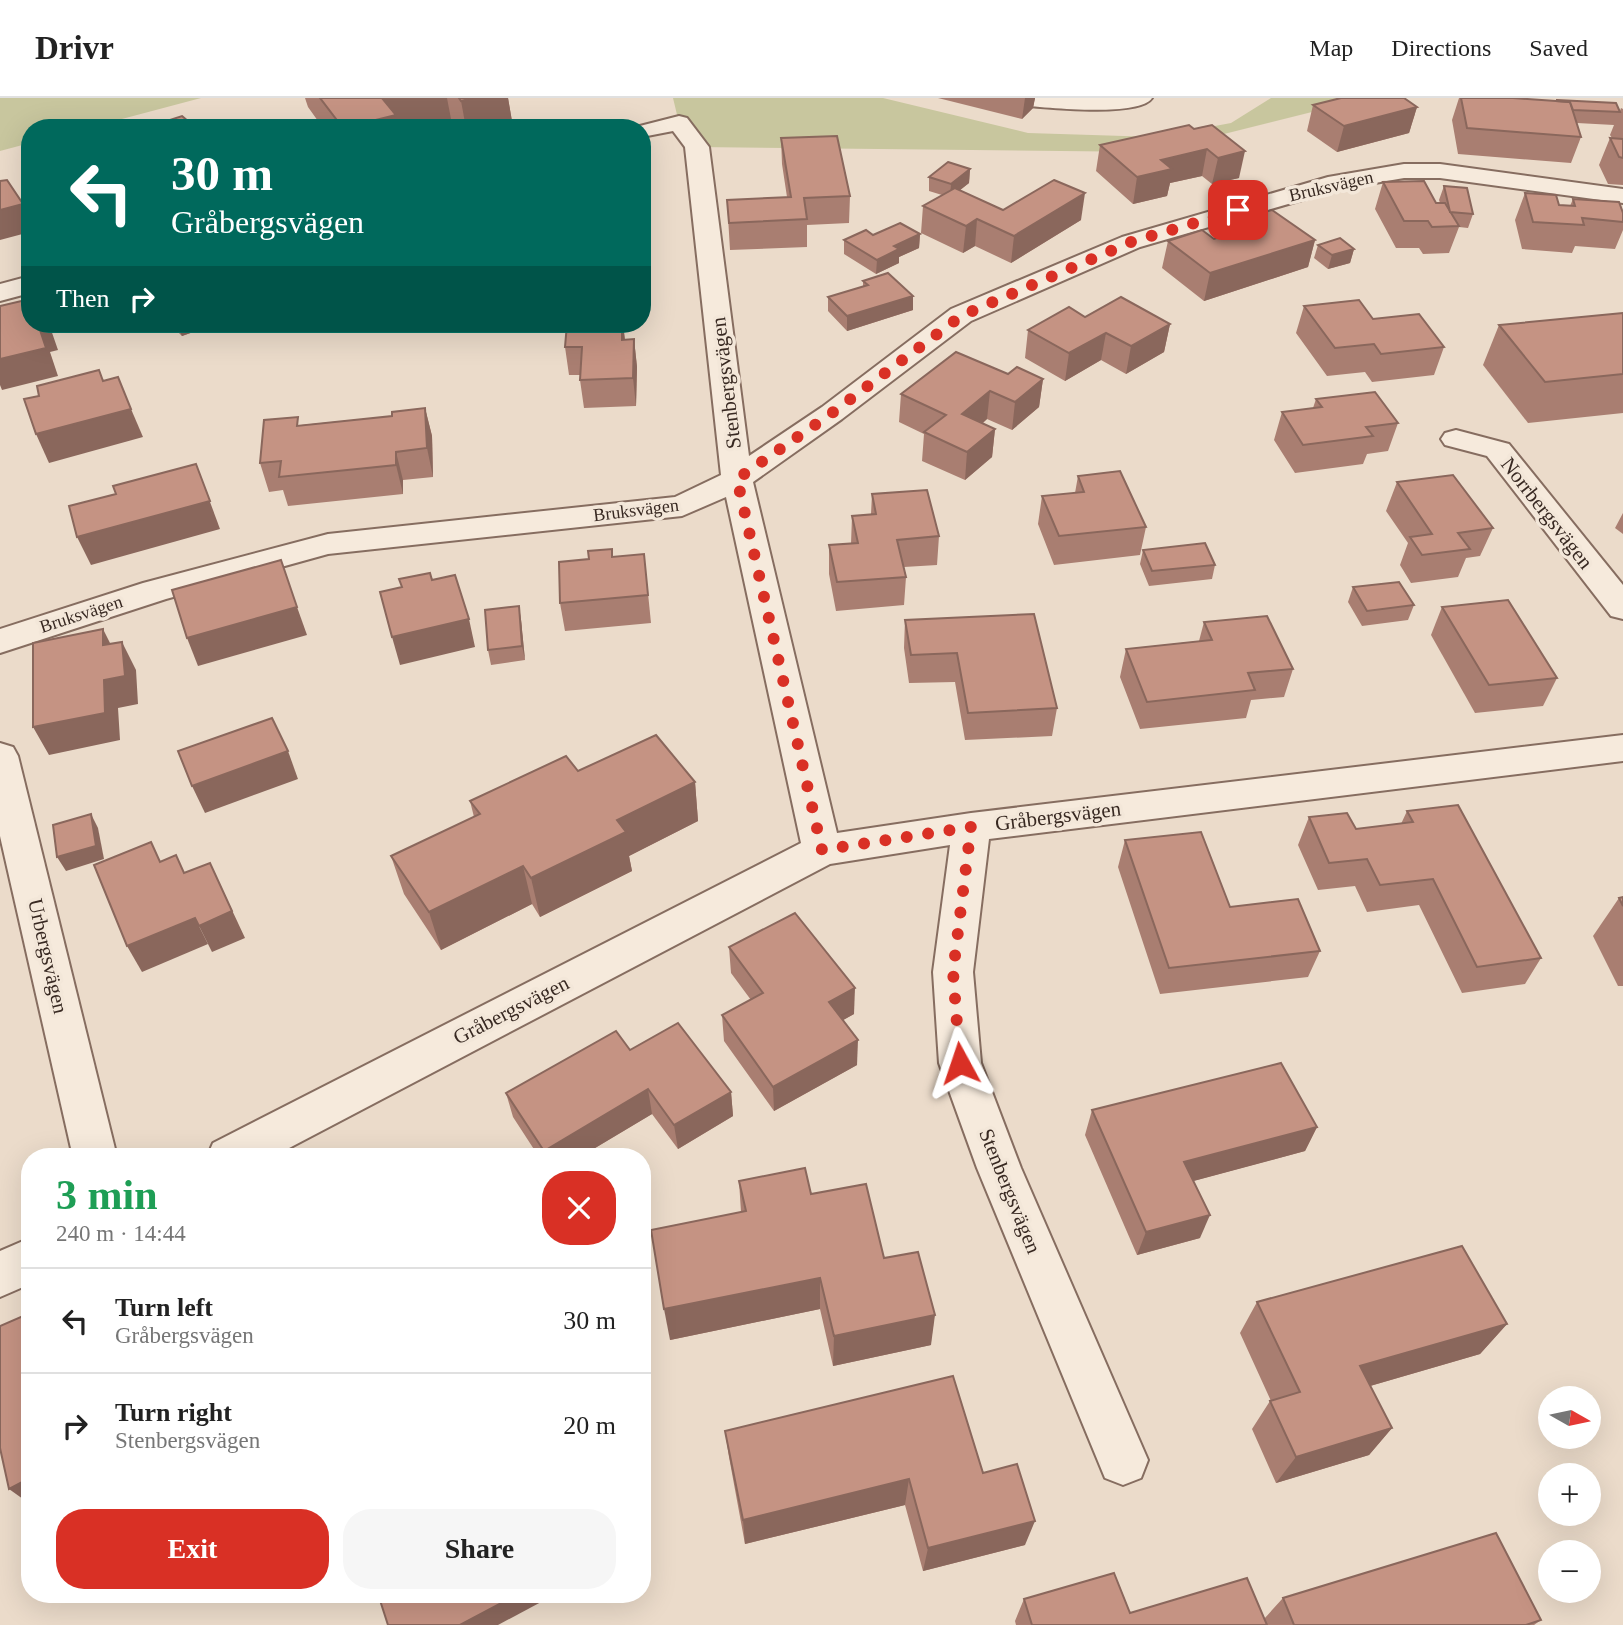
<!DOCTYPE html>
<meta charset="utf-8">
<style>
body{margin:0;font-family:"Times New Roman",serif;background:#f6f6f6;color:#222;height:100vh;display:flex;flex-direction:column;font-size:26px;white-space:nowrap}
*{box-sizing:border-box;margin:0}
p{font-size:23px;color:#767676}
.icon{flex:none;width:38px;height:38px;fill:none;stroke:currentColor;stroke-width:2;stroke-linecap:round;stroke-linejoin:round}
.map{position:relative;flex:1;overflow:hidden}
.sheet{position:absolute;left:21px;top:1050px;width:630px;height:455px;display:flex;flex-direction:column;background:#fff;border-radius:28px;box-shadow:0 7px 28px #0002}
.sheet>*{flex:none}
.banner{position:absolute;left:21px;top:21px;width:630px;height:214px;border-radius:28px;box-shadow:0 7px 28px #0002;background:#00695c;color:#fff;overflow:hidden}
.needle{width:46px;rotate:99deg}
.controls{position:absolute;left:1538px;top:1288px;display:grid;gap:14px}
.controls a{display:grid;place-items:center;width:63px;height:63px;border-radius:50%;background:#fff;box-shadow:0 7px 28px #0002;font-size:35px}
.pin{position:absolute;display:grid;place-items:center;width:60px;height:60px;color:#fff;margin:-30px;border-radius:14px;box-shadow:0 4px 10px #0006}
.me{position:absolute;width:77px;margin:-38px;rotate:355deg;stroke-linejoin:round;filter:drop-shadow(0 0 5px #0008)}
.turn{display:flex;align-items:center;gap:24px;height:147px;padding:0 35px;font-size:32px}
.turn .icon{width:91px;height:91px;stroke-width:2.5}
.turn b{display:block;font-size:49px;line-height:60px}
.then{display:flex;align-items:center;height:66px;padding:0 35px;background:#0003;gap:14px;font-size:26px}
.round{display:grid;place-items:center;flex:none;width:74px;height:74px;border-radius:28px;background:#f6f6f6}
.summary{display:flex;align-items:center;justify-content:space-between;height:119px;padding:0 35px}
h1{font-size:42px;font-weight:700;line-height:52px;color:#1e9e55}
.primary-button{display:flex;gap:14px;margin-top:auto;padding:14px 35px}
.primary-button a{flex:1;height:80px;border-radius:28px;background:#d93025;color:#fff;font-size:28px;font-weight:700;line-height:80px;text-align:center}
.primary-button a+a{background:#f6f6f6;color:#222}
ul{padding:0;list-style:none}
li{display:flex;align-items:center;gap:21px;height:105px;padding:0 35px;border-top:2px solid #e0e0e0}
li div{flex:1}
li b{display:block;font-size:26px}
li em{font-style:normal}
header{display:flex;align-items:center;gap:42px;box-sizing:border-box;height:98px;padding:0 35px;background:#fff;border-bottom:2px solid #e0e0e0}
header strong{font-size:33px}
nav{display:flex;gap:38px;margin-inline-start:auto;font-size:24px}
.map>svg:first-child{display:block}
.green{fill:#c8c69e}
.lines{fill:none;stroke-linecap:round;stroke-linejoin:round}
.minor-casing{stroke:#866d60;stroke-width:4}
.minor{fill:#f6eadc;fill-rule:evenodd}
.wall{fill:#a97e71}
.shaded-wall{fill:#8a675c}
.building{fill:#c59383;stroke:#8a675c;stroke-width:2}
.route{stroke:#d93025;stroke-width:12;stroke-dasharray:0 21.6}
.labels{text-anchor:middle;stroke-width:7;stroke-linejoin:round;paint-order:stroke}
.far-street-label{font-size:18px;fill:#382922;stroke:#f3e7d9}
.street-label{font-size:21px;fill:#382922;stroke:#f3e7d9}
</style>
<header>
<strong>Drivr</strong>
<nav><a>Map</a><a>Directions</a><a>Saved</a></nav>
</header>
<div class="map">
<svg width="1623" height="1527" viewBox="0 0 1623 1527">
<rect width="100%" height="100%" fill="#ebdbca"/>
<g class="green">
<polygon points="0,0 201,0 88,30 30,30 30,45 0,53"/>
<polygon points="673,0 883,0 1028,35 1156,39 1231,25 1271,0 1368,0 1152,54 697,49 679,25"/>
</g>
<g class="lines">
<g class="minor-casing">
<g id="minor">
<path d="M1006,0H1152C1139,20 1042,9 1017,7Z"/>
<polygon points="679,18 687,20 709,49 749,358 822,309 951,211 1122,139 1328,79 1404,66 1440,66 1623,91 1623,105 1440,80 1404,80 1340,91 1140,149 971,223 842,321 753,384 837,735 971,715 1623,637 1623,663 989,741 973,874 981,965 1021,1070 1148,1362 1141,1380 1123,1387 1105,1380 977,1070 939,965 933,874 950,747 830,766 272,1059 207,1059 213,1045 801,745 726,399 682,418 328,456 166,501 0,555 0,531 143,485 328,436 675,399 721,377 685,49 673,33 642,39 642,30 632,30"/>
<polygon points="30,178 30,195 0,203 0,186"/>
<polygon points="1456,332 1509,346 1623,487 1623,521 1611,518 1487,358 1445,347 1441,341 1445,335"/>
<polygon points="0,645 13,649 18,658 117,1059 73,1059 0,738"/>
<polygon points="30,1140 30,1186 0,1199 0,1153"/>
</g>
</g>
<use href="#minor" class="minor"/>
</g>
<g class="wall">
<polygon points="305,0 508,0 513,29 458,30 451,21 417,30 323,30 308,9"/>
<polygon points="938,0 1035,0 1033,10 1022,21"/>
<polygon points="1459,0 1513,0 1620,13 1621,10 1623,11 1623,87 1608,86 1599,67 1610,40 1612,40 1610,37 1614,27 1577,25 1581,39 1571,65 1458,56 1452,22"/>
<polygon points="1313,7 1417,9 1409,35 1337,54 1307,33"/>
<polygon points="1189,27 1239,80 1212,86 1202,78 1170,85 1167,98 1133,106 1096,73 1100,47"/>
<polygon points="781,40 850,98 849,125 807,127 807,149 730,152 727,102 787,99 782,66"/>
<polygon points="970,71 969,85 960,92 1003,112 1081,122 1011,165 975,148 963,155 921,135 923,108 942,97 929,93 929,79"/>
<polygon points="1383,84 1436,105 1440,105 1439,102 1444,88 1473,116 1468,130 1459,129 1449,155 1423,156 1419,150 1396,150 1375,111"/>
<polygon points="1525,95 1559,107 1570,108 1573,101 1623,115 1623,132 1615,151 1575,148 1572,155 1522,151 1515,122"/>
<polygon points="1244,120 1315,142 1308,169 1204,203 1162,170 1168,143 1214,141 1241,133"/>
<polygon points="920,136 919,150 899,159 899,165 876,176 844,156 844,142 873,137"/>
<polygon points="1318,147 1354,151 1350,165 1328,171 1314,160"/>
<polygon points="863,183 913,198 913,212 847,233 828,213 828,199 863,189"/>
<polygon points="1304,208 1373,221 1444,249 1434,277 1372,284 1365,274 1327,278 1296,235"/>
<polygon points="1623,215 1623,315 1528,325 1483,267 1499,227"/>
<polygon points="1085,219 1170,226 1164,254 1126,276 1101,262 1065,283 1025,260 1028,232"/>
<polygon points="170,226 198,226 194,227 196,233 182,238"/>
<polygon points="567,226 623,226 625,241 634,241 637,269 636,308 584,310 580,282 580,277 569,277 565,249"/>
<polygon points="1008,276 1043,281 1039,309 1012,332 987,321 983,325 995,331 992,359 965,382 922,363 924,336 899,324 901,296"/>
<polygon points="1316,301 1398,325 1388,353 1367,356 1363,366 1295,375 1274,342 1282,314 1313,310"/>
<polygon points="425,310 432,338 433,379 403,382 403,396 288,408 283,392 269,394 260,365 301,327 392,318"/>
<polygon points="1078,378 1146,429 1140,457 1054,467 1038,426 1042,398 1075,395"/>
<polygon points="1397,384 1493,430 1480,458 1466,460 1458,479 1411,485 1400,467 1408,445 1386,413"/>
<polygon points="872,396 939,438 937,467 904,469 906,479 904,507 836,513 829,476 829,447 851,446 852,418 871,416"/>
<polygon points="1623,415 1623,436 1615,430"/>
<polygon points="1143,452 1215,467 1212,481 1149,488 1140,466"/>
<polygon points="644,456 651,525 565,533 560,505 613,459"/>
<polygon points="1353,489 1414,507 1408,522 1362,528 1348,504"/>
<polygon points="1442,509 1557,580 1543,608 1475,615 1431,537"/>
<polygon points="521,522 525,562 491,567 488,552"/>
<polygon points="905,522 1057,610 1052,638 965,642 955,584 909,585 904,550"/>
<polygon points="1204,524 1293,571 1284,599 1251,602 1246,620 1140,631 1120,579 1126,551 1199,543"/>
<polygon points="578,673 695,684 698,723 629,758 632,773 540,819 532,806 441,852 404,796 391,758 474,719 470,703"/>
<polygon points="1407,713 1541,860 1525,886 1462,895 1419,807 1367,814 1355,788 1318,792 1298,747 1309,719 1356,731 1401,726"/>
<polygon points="1125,742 1230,809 1320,853 1308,879 1160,896 1118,769"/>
<polygon points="1623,799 1623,888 1618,888 1593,838 1619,800"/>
<polygon points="729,849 854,916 843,922 857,967 774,1013 724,943 722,917 751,902 731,875"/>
<polygon points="630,952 731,994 733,1018 678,1051 652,1016 580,1059 539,1059 513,1019 506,995"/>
<polygon points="1092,1012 1317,1029 1305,1053 1193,1083 1200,1140 1137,1157 1085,1037"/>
<polygon points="739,1083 811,1096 884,1160 931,1247 833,1268 820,1211 670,1242 741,1114"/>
<polygon points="1257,1204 1507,1226 1480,1256 1370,1288 1392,1330 1369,1357 1276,1385 1252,1331 1270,1303 1271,1303 1240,1235"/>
<polygon points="725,1333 983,1375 1025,1447 923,1473 905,1407 745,1446 729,1359"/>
<polygon points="1283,1500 1541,1522 1534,1527 1016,1527 1015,1523 1024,1501 1130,1515 1264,1521"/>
</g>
<g class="shaded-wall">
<polygon points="381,0 447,0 451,21 417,30 345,30"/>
<polygon points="472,0 508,0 513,29 466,30 461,3"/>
<polygon points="1025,0 1035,0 1033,10 1022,21"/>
<polygon points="1417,9 1409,35 1337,54 1344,28"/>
<polygon points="1207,51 1202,78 1170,85 1167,98 1133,106 1137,79 1161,62"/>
<polygon points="1245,53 1239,80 1212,86 1218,60"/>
<polygon points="970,71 969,85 950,100 951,86"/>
<polygon points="1085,95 1081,122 1011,165 1014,138"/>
<polygon points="23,106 30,123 30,134 0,142 0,112"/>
<polygon points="977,121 975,148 963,155 966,128"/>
<polygon points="920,136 919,150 899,159 899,165 876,176 877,162 894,148"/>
<polygon points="1315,142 1308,169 1204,203 1210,175"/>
<polygon points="1354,151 1350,165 1328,171 1332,157"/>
<polygon points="913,198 913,212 847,233 847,218"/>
<polygon points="38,226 49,226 58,252 50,254 58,278 2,292 0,287 0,261"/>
<polygon points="177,226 198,226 194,227 196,233 182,238"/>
<polygon points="622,226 623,226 625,245 622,242"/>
<polygon points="1170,226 1164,254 1126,276 1131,248"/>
<polygon points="1106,235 1101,262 1065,283 1069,255"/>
<polygon points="634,241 637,269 636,308 633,280"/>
<polygon points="1043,281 1039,309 1012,332 1015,304"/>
<polygon points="990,293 987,321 960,344 962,316"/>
<polygon points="425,310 432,338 433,379 427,350"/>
<polygon points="131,311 143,339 49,365 36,336"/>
<polygon points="995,331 992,359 965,382 967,354"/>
<polygon points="396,354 403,382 403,396 396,367"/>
<polygon points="196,366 220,431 91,467 77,439"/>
<polygon points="519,508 521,522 525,562 522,548"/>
<polygon points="297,509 307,537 198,568 187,540"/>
<polygon points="469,521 475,549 400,567 392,539"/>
<polygon points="103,531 117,559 103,547"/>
<polygon points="122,544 136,572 138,606 118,610 120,642 49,657 33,629 104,582"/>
<polygon points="288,653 298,681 205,715 192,688"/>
<polygon points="695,684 698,723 629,758 632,773 540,819 531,780 617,722"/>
<polygon points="91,716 98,730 104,761 66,773 57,759"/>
<polygon points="210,765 245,840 212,854 199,828"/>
<polygon points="523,768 532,806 441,852 429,814"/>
<polygon points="195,820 208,846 142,874 127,848"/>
<polygon points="855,890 854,916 829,930 829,904"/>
<polygon points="858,942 857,967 774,1013 773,989"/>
<polygon points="648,991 652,1016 580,1059 545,1059 544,1053"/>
<polygon points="731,994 733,1018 678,1051 674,1027"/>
<polygon points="1317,1029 1305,1053 1175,1088 1184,1064"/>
<polygon points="1210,1117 1200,1140 1137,1157 1146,1134"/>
<polygon points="820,1180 820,1211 670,1242 664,1211"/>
<polygon points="935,1217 931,1247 833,1268 834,1238"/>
<polygon points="1507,1226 1480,1256 1339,1297 1360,1268"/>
<polygon points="1392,1330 1369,1357 1276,1385 1296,1359"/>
<polygon points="30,1380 30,1406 9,1391"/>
<polygon points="909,1381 905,1407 745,1446 743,1422"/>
<polygon points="1035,1423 1025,1447 923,1473 928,1450"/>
<polygon points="518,1496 556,1496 498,1527 460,1527"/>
</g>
<g class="building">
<polygon points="320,0 382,0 396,17 343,30"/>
<polygon points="459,0 472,0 461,3"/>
<polygon points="1341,0 1404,0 1417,9 1344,28 1313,7"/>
<polygon points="1461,0 1513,0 1570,4 1581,39 1467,30"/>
<polygon points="1557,2 1616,5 1620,14 1573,12 1570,4 1557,3"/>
<polygon points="182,18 196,30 145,30"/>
<polygon points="1189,27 1194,31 1212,27 1245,53 1218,60 1207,51 1161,62 1172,71 1137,79 1100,47"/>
<polygon points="837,38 850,98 804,100 807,121 729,125 727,102 791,99 781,40"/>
<polygon points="1610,40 1623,41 1623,60 1619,59"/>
<polygon points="948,64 970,71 951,86 929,79"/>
<polygon points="7,82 23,106 0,112 0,83"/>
<polygon points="1054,82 1085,95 1014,138 977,121 966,128 923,108 955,90 1003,112"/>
<polygon points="1424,83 1436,105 1445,105 1459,128 1432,129 1428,123 1404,123 1383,84"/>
<polygon points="1444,88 1467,90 1473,116 1450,114"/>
<polygon points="1525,95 1556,97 1559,107 1575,108 1573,101 1619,104 1623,115 1623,124 1582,120 1584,127 1533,124"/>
<polygon points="1272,112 1315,142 1210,175 1168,143 1202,132 1214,141 1255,128 1244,120"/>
<polygon points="900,125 920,136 894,148 899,151 877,162 844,142 866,132 873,137"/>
<polygon points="1340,140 1354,151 1332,157 1318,147"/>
<polygon points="888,175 913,198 847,218 828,199 868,187 863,183"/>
<polygon points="1121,199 1170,226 1131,248 1106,235 1069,255 1028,232 1069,209 1085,219"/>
<polygon points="30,201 30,226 39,226 38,226 46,250 0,261 0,208"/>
<polygon points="1359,202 1373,221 1419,216 1444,249 1381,256 1374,246 1335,250 1304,208"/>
<polygon points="1623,215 1623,276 1545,284 1499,227"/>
<polygon points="567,226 622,226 622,242 634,241 633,280 580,282 582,249 565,249"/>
<polygon points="956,254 1008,276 1017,269 1043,281 1015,304 990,293 962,316 995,331 967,354 924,334 946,317 901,296"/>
<polygon points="99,272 103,283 118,279 131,311 36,336 24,301 39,298 37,288"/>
<polygon points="1375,294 1398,325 1366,329 1373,338 1303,347 1282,314 1322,309 1316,301"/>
<polygon points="425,310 427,350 396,354 396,367 279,379 281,363 260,365 264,322 298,319 297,328 392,318 392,314"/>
<polygon points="196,366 210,403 77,439 69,408 116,396 113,388"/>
<polygon points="1120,373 1146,429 1059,438 1042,398 1084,394 1078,378"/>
<polygon points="1453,377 1493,430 1458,435 1470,451 1422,457 1410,439 1432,436 1397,384"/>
<polygon points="927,392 939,438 897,442 906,479 837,484 829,447 858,445 852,418 876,416 872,396"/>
<polygon points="1205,445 1215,467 1152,473 1143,452"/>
<polygon points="612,451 612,459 644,456 648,497 560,505 559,464 589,461 588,453"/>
<polygon points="281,462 297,509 187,540 172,492"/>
<polygon points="430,475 432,482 455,477 469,521 392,539 380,494 402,489 399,481"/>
<polygon points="1399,484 1414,507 1367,513 1353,489"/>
<polygon points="1508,502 1557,580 1489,587 1442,509"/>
<polygon points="519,508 522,548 488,552 485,512"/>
<polygon points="1034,516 1057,610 968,615 957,555 911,557 905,522"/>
<polygon points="1267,518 1293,571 1248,575 1255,592 1147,604 1126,551 1212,542 1204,524"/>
<polygon points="103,531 103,547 122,544 125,578 104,582 105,615 33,629 33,545"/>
<polygon points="272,620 288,653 192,688 178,653"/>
<polygon points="656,637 695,684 617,722 626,734 531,780 523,768 429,814 391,758 480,716 470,703 566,658 578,673"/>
<polygon points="1458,707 1541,860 1477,869 1433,781 1380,787 1367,761 1329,765 1309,719 1347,715 1356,731 1413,724 1407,713"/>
<polygon points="91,716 96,748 57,759 53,727"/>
<polygon points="1201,734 1230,809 1298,801 1320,853 1169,870 1125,742"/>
<polygon points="151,744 160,764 176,757 184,775 210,765 232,813 199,828 195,820 127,848 94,767"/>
<polygon points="1623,799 1623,808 1619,800"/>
<polygon points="795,815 855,890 829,904 858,942 773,989 722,917 763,895 729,849"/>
<polygon points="678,925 731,994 674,1027 648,991 544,1053 506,995 616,933 630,952"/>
<polygon points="1281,965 1317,1029 1184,1064 1210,1117 1146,1134 1092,1012"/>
<polygon points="805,1070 811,1096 866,1086 884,1160 918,1154 935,1217 834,1238 820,1180 664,1211 651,1132 746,1113 739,1083"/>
<polygon points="1462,1148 1507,1226 1360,1268 1392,1330 1296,1359 1270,1303 1300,1294 1257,1204"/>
<polygon points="30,1215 30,1380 9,1391 0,1350 0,1228"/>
<polygon points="953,1278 983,1375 1017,1366 1035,1423 928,1450 909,1381 743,1422 725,1333"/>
<polygon points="1496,1435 1541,1522 1526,1527 1294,1527 1283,1500"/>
<polygon points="1114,1475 1130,1515 1247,1480 1267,1527 1032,1527 1024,1501"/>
<polygon points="378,1496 518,1496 460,1527 388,1527"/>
</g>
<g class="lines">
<polyline class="route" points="960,965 953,874 971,729 822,752 737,381 832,315 961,218 1131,144 1238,112"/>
</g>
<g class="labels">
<g class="far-street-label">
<text transform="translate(1331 88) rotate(-13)" y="6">Bruksvägen</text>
<text transform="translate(636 412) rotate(-7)" y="6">Bruksvägen</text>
<text transform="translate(81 516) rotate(-18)" y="6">Bruksvägen</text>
</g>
<g class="street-label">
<text transform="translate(726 285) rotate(-97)" y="7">Stenbergsvägen</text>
<text transform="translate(1547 415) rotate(52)" y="7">Norrbergsvägen</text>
<text transform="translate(1058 718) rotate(-7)" y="7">Gråbergsvägen</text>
<text transform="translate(48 858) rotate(77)" y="7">Urbergsvägen</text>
<text transform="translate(511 912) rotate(-27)" y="7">Gråbergsvägen</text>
<text transform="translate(1010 1093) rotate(68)" y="7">Stenbergsvägen</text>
</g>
</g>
</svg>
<div class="controls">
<a><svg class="needle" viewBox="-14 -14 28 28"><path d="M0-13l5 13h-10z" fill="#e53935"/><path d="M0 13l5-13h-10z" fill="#767676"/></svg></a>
<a>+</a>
<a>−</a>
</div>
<div class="pin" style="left:1238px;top:112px;background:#d93025"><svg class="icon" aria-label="arrive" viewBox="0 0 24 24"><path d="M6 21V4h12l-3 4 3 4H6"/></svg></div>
<svg class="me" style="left:960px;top:965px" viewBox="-20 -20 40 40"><path d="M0-17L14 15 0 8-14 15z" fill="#d93025" stroke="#fff" stroke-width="4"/></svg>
<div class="banner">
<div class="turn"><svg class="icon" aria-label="left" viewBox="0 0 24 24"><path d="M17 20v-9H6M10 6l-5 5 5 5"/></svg><div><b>30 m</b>Gråbergsvägen</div></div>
<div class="then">Then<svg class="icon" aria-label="right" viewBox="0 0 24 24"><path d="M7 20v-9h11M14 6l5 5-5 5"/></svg></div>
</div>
<section class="sheet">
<div class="summary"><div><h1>3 min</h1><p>240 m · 14:44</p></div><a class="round" style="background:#d93025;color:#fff"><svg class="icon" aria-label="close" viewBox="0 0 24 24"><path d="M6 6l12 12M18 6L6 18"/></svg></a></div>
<ul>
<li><svg class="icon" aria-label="left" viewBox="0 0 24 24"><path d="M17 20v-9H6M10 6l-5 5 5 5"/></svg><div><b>Turn left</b><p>Gråbergsvägen</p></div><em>30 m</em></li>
<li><svg class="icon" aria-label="right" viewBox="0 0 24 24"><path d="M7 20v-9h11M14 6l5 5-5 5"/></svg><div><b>Turn right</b><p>Stenbergsvägen</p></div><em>20 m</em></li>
</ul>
<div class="primary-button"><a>Exit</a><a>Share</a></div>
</section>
</div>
